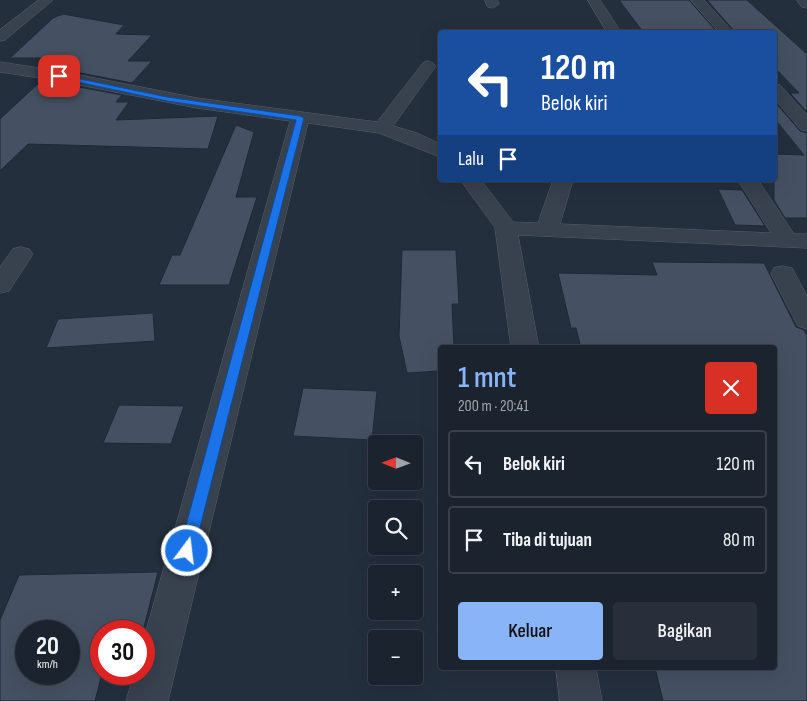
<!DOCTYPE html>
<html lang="id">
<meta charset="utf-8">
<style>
body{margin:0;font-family:"Sofia Sans Condensed",sans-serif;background:#282f3a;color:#f1f3f6;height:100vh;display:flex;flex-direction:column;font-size:19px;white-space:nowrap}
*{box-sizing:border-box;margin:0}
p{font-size:16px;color:#a0a4aa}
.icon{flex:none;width:28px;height:28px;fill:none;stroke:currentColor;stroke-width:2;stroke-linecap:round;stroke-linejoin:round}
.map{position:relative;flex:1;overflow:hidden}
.sheet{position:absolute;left:438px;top:345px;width:339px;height:325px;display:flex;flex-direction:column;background:#1b232e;border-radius:5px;box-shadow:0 5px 20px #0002,0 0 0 1px #39404a}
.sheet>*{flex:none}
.hud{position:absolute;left:438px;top:30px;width:339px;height:152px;border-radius:5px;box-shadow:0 5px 20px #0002,0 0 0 1px #39404a;background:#1a4fa0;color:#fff;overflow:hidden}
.needle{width:32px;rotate:271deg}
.fabs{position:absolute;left:368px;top:435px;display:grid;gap:10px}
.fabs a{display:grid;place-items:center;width:55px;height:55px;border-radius:5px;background:#1b232e;box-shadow:0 5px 20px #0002,0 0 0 1px #39404a;font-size:25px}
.speed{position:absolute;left:15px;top:620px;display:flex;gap:10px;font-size:25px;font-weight:700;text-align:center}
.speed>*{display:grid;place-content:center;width:65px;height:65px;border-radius:50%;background:#1b232e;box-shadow:0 5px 20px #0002,0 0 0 1px #39404a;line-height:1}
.speed small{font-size:12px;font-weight:400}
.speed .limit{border:8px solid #d22;background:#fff;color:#111}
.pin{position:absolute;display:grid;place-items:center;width:42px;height:42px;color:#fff;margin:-21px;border-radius:10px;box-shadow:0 2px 8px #0006}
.me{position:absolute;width:55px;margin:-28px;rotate:15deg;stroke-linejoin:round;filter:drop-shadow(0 0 4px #0008)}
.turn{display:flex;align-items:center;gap:18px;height:105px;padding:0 20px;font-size:22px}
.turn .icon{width:65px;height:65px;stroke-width:2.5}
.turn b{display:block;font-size:35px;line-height:42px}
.then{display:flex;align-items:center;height:48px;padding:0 20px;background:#0003;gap:10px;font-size:19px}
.round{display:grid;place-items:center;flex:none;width:52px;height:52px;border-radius:5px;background:#282f3a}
.summary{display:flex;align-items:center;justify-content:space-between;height:85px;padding:0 20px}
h1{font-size:30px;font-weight:600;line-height:38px;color:#8ab4f8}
.button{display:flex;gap:10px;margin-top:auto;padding:10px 20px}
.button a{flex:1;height:58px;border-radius:5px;background:#8ab4f8;color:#111;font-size:20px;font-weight:600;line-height:58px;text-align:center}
.button a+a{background:#282f3a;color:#f1f3f6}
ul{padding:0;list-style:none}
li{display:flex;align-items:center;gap:15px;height:68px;margin:0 10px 8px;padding:0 10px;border:2px solid #39404a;border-radius:5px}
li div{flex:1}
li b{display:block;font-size:19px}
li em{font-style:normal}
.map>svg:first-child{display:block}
.building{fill:#455162;stroke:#1f2835;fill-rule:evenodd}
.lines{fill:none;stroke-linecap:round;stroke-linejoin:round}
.minor-casing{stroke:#565f6c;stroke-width:1}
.minor{fill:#38414e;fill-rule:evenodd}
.route{fill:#1a73e8;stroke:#114b97}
</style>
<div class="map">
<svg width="807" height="701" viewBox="0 0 807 701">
<rect width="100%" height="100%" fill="#242f3e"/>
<g class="building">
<polygon points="619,0 689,0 717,32 643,32"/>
<polygon points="707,0 747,0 807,54 807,112 790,93 799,93 774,67 774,32 735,32"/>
<polygon points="63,14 124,25 116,34 152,35 128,61 152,61 132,83 55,68 66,58 10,58 53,18"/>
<polygon points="42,80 122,95 116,102 129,102 116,120 218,116 208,149 28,144 0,171 0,119"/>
<polygon points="774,101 800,131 807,133 807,218 785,218 774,200 774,154 804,155 774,118"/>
<polygon points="236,125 254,132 236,197 257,197 229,285 159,285 172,255 180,255"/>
<polygon points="718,189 742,190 765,226 735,225"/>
<polygon points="402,250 456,250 459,304 452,304 454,348 440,348 440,371 407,373 399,336"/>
<polygon points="652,262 764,263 796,327 804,330 807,336 807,701 663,701 655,668 774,668 774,348 581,348 576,328 571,328 558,273 657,275"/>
<polygon points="153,313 155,341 46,348 58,319"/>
<polygon points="303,388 377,391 372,440 293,436"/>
<polygon points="119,405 184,406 171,444 103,443"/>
<path d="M158,572L143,631H101L102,674L95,701H0V620L19,575ZM26,631H69V674H26Z"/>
</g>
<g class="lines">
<g class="minor-casing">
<g id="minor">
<polygon points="39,0 53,0 5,40 0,41 0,30"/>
<polygon points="485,0 497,0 499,4 493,8 488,7"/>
<polygon points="588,0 600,0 621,32 607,32"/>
<polygon points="691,0 704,0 733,32 719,32"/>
<polygon points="797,0 807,0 807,8 802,7"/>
<polygon points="428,61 433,63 436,66 393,126 417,133 440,144 440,157 379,133 308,123 168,701 126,701 134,674 144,674 144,638 290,121 197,108 59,81 0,72 0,62 59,71 197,98 377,122 423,63"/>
<polygon points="774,83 780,85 807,115 807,131 801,130 774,98"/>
<polygon points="461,180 481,180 513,222 538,223 553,180 573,180 560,224 771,233 738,180 758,180 794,234 807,234 807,248 518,235 539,348 511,348 495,228"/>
<polygon points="21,247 29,249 33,254 9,291 0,293 0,267 13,249"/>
<polygon points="783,266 792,268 807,296 807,329 798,326 771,274 774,268"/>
<polygon points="556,668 596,668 602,701 560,701"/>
</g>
</g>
<use href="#minor" class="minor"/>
</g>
<polygon class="route" points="56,74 167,97 300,116 304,118 194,551 192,556 187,558 182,556 179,551 296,120 167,101 59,78 55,76"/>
</svg>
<div class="fabs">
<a><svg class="needle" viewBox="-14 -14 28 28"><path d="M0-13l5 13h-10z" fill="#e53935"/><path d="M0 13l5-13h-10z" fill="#a0a4aa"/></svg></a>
<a><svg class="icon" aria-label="search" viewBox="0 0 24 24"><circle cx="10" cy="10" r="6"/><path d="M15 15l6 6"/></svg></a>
<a>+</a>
<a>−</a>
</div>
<div class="speed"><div>20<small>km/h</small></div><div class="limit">30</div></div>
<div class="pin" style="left:59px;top:76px;background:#d93025"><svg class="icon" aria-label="arrive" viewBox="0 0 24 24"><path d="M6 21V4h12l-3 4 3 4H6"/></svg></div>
<svg class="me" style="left:187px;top:551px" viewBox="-20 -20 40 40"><circle r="17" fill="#1a73e8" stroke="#fff" stroke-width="3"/><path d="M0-11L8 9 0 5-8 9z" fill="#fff"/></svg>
<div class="hud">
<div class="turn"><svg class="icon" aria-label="left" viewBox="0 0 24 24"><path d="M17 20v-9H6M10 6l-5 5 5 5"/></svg><div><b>120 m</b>Belok kiri</div></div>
<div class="then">Lalu<svg class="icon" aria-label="arrive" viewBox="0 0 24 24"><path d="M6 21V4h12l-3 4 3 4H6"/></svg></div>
</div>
<section class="sheet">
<div class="summary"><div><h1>1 mnt</h1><p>200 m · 20:41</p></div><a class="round" style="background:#d93025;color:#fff"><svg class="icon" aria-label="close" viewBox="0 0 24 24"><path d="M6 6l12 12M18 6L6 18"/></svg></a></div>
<ul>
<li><svg class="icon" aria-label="left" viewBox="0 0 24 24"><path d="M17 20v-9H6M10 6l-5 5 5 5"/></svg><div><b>Belok kiri</b></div><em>120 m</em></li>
<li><svg class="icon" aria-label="arrive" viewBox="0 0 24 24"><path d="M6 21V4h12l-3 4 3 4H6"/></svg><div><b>Tiba di tujuan</b></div><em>80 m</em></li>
</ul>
<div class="button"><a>Keluar</a><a>Bagikan</a></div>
</section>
</div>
